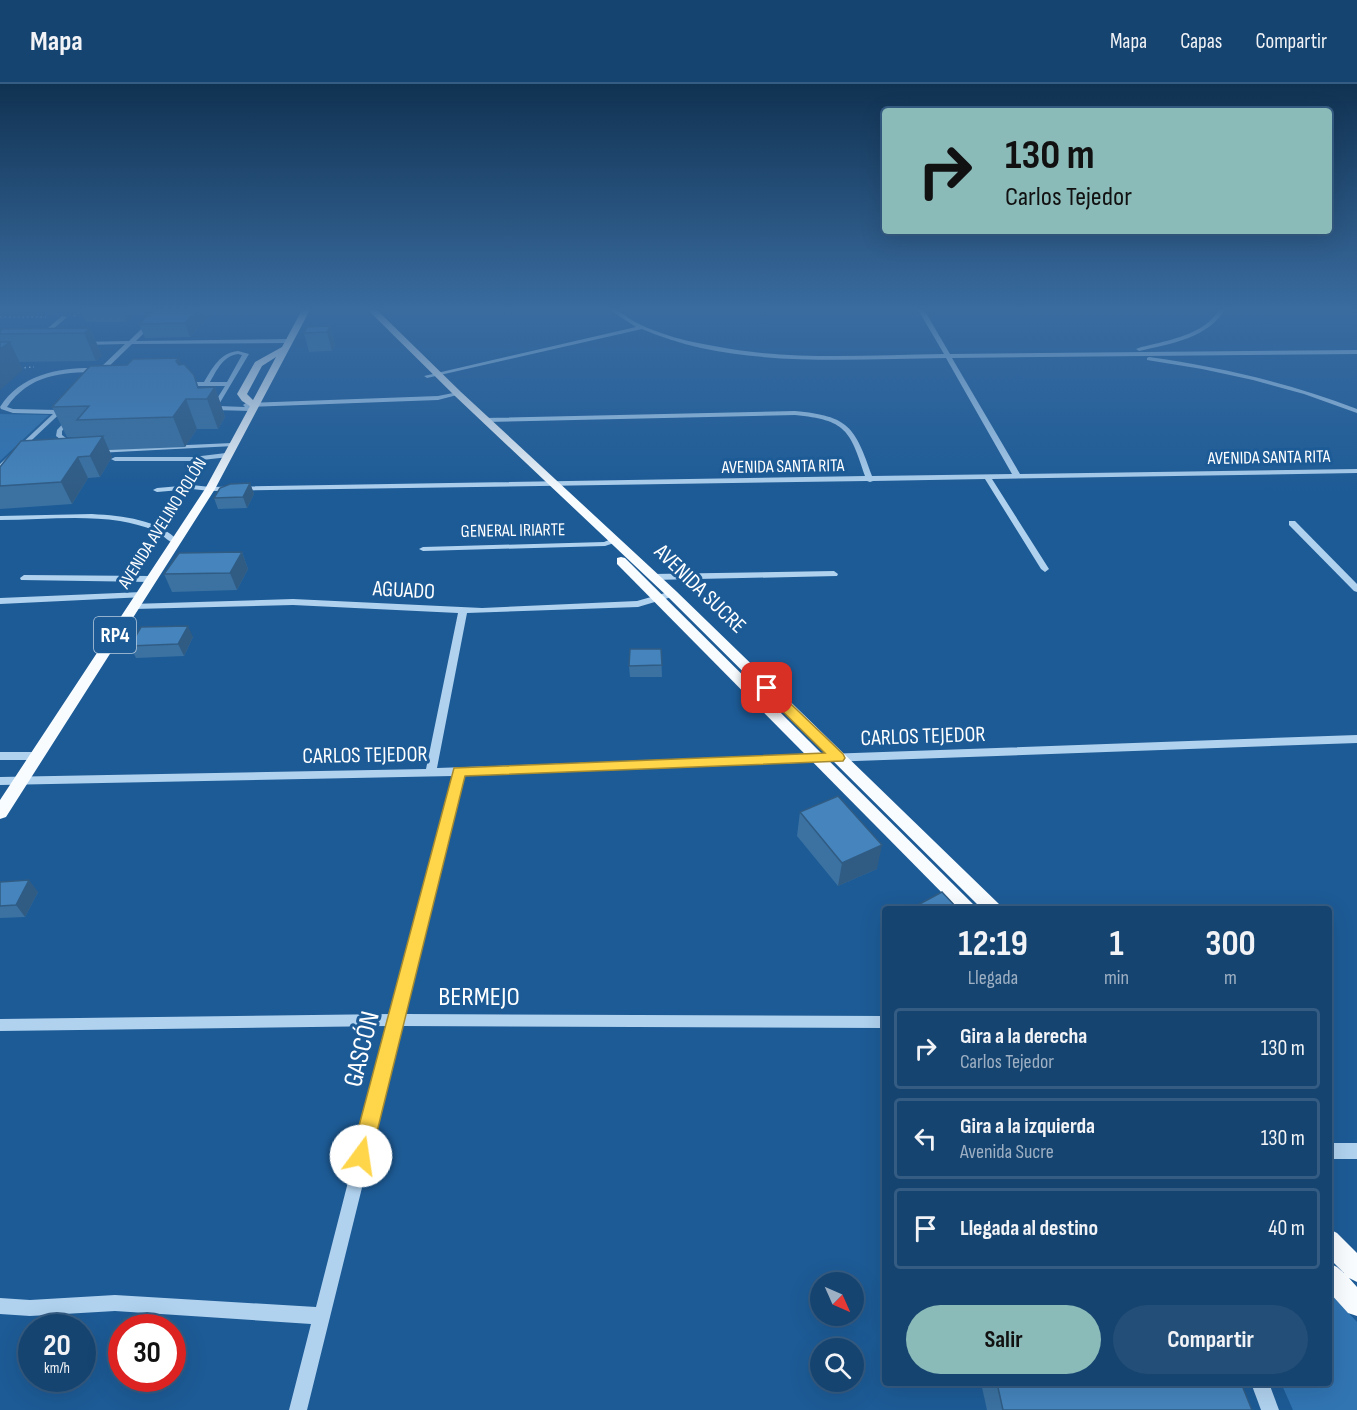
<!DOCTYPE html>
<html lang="es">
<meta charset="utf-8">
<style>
body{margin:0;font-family:"Sofia Sans Condensed",sans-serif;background:#234e78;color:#f1f3f6;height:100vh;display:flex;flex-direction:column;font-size:22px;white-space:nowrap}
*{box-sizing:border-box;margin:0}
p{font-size:20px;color:#9eb0c3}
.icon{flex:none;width:33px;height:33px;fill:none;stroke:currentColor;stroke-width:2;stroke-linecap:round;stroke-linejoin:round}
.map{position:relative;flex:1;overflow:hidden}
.sheet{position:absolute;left:882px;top:822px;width:450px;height:480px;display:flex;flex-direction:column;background:#164470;border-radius:6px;box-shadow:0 6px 24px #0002,0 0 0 2px #355c83}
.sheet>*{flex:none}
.guide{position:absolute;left:882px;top:24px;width:450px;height:126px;border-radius:6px;box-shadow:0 6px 24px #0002,0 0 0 2px #355c83;background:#8bbbb9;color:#111;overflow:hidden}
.needle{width:39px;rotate:135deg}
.buttons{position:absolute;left:810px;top:1188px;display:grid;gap:12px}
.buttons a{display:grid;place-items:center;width:54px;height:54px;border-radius:50%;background:#164470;box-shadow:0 6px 24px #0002,0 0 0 2px #355c83;font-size:30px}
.speed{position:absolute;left:18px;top:1230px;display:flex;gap:12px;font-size:30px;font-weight:700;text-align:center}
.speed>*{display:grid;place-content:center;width:78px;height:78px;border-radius:50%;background:#164470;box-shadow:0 6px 24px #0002,0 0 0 2px #355c83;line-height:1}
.speed small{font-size:15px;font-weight:400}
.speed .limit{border:9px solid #d22;background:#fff;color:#111}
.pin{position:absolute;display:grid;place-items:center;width:51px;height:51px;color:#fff;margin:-26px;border-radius:12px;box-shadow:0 3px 9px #0006}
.me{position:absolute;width:66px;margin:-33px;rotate:14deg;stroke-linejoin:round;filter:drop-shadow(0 0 4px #0008)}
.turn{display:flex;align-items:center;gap:21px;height:126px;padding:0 24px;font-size:27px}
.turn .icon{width:78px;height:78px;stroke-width:2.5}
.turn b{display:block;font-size:42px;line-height:51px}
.eta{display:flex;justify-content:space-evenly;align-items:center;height:102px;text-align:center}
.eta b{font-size:36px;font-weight:700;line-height:42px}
.cta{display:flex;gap:12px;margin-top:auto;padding:12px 24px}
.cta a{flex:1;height:69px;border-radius:36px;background:#8bbbb9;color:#111;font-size:24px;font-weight:700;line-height:69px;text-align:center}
.cta a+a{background:#234e78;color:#f1f3f6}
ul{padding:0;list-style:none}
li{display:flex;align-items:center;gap:18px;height:81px;margin:0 12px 9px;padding:0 12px;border:3px solid #355c83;border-radius:6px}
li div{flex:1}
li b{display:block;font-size:22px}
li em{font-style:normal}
header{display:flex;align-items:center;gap:36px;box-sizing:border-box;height:84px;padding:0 30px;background:#164470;border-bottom:2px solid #355c83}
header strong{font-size:28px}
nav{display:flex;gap:33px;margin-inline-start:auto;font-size:21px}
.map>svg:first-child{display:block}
.green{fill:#3175b3}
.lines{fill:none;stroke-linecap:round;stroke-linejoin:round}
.path{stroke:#b0d2ef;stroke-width:1.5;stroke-dasharray:1.5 3;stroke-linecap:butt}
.minor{fill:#b0d2ef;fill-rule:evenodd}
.major{fill:#f8fcff;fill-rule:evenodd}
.wall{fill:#3b72a2}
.shaded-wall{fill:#305c84}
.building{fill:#4584bc;stroke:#305c84;stroke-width:1.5}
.route{fill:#ffd54a;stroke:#a68a30;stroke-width:1.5}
.labels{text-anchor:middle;stroke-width:6;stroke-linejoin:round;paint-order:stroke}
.far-street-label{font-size:18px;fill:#fff;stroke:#1d5b96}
.shield{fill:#1d5b96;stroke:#bbcee0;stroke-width:1.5}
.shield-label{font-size:21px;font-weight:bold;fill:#fff}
.street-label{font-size:22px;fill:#fff;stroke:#1d5b96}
.near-street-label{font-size:27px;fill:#fff;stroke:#1d5b96}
</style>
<header>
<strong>Mapa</strong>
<nav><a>Mapa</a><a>Capas</a><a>Compartir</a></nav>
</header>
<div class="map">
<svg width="1357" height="1326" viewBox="0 0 1357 1326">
<rect width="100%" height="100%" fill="#1d5b96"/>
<g class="green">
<polygon points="0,330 49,331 0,377"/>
<polygon points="1329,1208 1357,1238 1357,1326 1293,1326 1281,1299 1329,1299"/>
</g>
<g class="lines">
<g class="path">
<polyline points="74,232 86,224"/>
<polyline points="0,233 46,233"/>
<polyline points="20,284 34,283"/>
</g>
<g class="minor">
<path d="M163,224H169L136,257L289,255L292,257L289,259L132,260L99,292L94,291L97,288C61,288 29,291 7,323L13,325L57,326L64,320L69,321L0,386V380L53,330L13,329L1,325L0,323C22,288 63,283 100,284L125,260L83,261L81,260V258L129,257Z"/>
<path d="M607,224C618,224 626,233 635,238C643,242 652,246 661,249C678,255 696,259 714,262C789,277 868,271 944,270L917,224H923L950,270L1357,266V270L952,274L1020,390L1357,385V389L992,395L1049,485L1045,488L1041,485L985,395L873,397L870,398L867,397L210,407L192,405L157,408L153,406L157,404L192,401L210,403L865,392C850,346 846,336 795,331L485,338L482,336L485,334L795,327C849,332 855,343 872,392L1012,390L946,274C848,275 733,285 642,245L427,294L424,292L636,243Z"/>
<path d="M1220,224H1226C1209,254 1170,260 1139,267L1136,265C1143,262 1151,261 1159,259C1182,253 1208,246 1220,224Z"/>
<polygon points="62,232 67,233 44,253 40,253 40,251"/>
<path d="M238,267L249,270L218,322L245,323L243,321L246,319L438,312L458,308L461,310L438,316L248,323L254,324V326L252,327L214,326L211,324L225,302H185L182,300L185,298H204C213,283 220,269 238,267ZM238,270L242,271L227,298H210C217,286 223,272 238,270Z"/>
<path d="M1149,273C1221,283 1289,299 1357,325V329L1304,310L1253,296L1202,285L1147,276V274Z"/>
<polygon points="71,331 74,333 62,347 62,351 75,361 71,363 56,352 57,346"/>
<polygon points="232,359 236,361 234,362 97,369 93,367 97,365"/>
<polygon points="226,369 229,369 229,373 193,377 115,377 111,375 115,373 193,373"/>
<path d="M92,430C124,432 157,435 180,458L179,460C169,460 164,451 155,447C144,442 132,439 120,437C81,431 39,436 0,436V432Z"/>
<polygon points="1289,437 1295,437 1357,500 1357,508 1354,507 1289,441"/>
<polygon points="614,454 618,456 617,458 605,462 423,467 419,465 423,463 604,458"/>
<polygon points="834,487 838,490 837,492 653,496 649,493 653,490"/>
<polygon points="24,491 151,492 155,495 151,498 21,496 20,494"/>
<polygon points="672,507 676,510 675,512 638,523 467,529 437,684 1357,651 1357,659 464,691 405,930 885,932 885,944 402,942 307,1326 289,1326 311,1240 115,1227 30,1232 0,1230 0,1214 30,1216 115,1211 316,1223 388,942 0,947 0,935 391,930 453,692 0,701 0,693 426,685 458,529 293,521 134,525 131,524 131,520 293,515 482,524 637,517"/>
<polygon points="142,508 146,511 145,513 0,520 0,514"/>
<polygon points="0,668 38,668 43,672 38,676 0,676"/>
<rect x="1329" y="1059" width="28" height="16"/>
<polygon points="1251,1299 1269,1299 1279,1326 1261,1326"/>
</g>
<g class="major">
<path d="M303,224H311L215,405L6,733L0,735V716L205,405L250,322L242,317L237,310L255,278L282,263ZM276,273L253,316L247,310L262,282Z"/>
<polygon points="366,224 375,224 461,308 676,507 999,820 1002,825 982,825 668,513 455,312"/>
<polygon points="621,473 625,474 978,825 958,825 617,480 617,474"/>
<polygon points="1329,1145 1337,1149 1357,1169 1357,1198 1349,1194 1357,1203 1357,1232 1348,1229 1329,1208 1329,1179 1337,1183 1344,1189 1329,1174"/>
</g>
</g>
<g class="wall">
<polygon points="80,224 130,224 132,229 130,231 131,234 126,238 86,238"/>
<polygon points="214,227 190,253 145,254 139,240"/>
<polygon points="330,242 335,261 332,267 309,268 304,249"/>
<polygon points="90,244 102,272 96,277 19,278 23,286 0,265 0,247"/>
<polygon points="179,274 181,281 198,304 215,303 225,333 218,345 197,345 185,363 109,366 112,373 100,393 88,394 72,420 0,425 0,383 85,353 67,353 52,323 127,281"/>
<polygon points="250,399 254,410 247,424 218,425 214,414"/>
<polygon points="242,468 248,485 237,506 172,508 164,490"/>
<polygon points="193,553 184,572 136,574 130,562"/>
<polygon points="661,565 662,593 630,593 629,582"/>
<polygon points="800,728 877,785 838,802 797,752"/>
<polygon points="0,798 38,808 25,833 0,834"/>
<polygon points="981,1299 1241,1299 1252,1326 987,1326"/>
</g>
<g class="shaded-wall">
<polygon points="121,224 130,224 132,229 130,231 131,234 126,238"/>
<polygon points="199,224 213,224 214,227 190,253 185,239"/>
<polygon points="330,224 346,224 346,227 324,229 323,225"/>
<polygon points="330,242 335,261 332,267 327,248"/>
<polygon points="90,244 102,272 96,277 84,249"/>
<polygon points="10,258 23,286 0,306 0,265"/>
<polygon points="179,274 189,303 176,277"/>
<polygon points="215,303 225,333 218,345 207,315"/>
<polygon points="186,315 197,345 185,363 173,333"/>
<polygon points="103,352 112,373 100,393 90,372"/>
<polygon points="78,373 88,394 72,420 61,398"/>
<polygon points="250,399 254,410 247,424 243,413"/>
<polygon points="242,468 248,485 237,506 230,489"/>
<polygon points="188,542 193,553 184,572 178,560"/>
<polygon points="882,761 877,785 838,802 842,779"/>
<polygon points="29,796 38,808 25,833 16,821"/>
</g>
<g class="building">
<polygon points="156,224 199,224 185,239 139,240"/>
<polygon points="330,242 327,248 304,249 307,243"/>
<polygon points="90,244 84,249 0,250 0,247 3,245"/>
<polygon points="0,258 10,258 0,265"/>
<polygon points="179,274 176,277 179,281 184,280 194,291 198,304 215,303 207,315 186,315 173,333 77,336 89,322 52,323 90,282 127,281 133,275"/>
<polygon points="103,352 90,372 78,373 61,398 0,402 0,383 21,357"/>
<polygon points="250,399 243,413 214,414 220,404 230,400"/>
<polygon points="242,468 230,489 164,490 179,469"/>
<polygon points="188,542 178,560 130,562 141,543"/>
<polygon points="630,565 661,565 662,581 629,582"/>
<polygon points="838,712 882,761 842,779 800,728"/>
<polygon points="29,796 16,821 0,822 0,798"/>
<polygon points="942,808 958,825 916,825 914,823"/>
<polygon points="997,1299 1241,1299 1252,1326 1003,1326"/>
</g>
<linearGradient id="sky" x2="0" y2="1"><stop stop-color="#103252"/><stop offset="0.55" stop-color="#3a6ca0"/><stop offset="1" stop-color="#3a6ca0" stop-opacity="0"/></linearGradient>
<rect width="1357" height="410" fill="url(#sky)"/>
<polygon class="route" points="767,600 771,601 843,670 845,674 843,677 465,692 371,1072 368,1079 361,1082 354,1079 351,1072 454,684 825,669 762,607 760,604 762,601"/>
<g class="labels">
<g class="far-street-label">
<text transform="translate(1269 373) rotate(-1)" y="6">AVENIDA SANTA RITA</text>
<text transform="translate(783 382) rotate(-1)" y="6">AVENIDA SANTA RITA</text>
<text transform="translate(162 439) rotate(-58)" y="6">AVENIDA AVELINO ROLÓN</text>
<text transform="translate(513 446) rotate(-1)" y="6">GENERAL IRIARTE</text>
</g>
<rect class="shield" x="94" y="533" width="42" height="36" rx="4.5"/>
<g class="shield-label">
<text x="115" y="558">RP4</text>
</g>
<g class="street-label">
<text transform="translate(701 504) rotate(44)" y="8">AVENIDA SUCRE</text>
<text transform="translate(404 505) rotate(3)" y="8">AGUADO</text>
<text transform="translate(923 651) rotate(-2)" y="8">CARLOS TEJEDOR</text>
<text transform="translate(365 670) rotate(-1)" y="8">CARLOS TEJEDOR</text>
</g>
<g class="near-street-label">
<text x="479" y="921">BERMEJO</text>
<text transform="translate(361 965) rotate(-76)" y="9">GASCÓN</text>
</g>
</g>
</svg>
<div class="buttons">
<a><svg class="needle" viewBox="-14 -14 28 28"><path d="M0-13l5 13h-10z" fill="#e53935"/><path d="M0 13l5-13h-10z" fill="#9eb0c3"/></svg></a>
<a><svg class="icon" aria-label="search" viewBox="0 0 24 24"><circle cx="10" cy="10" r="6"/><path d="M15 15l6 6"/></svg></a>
</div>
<div class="speed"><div>20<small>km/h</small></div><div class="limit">30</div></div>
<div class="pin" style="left:767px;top:604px;background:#d93025"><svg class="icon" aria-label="arrive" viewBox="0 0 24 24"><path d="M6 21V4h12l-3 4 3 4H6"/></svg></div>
<svg class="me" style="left:361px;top:1072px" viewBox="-20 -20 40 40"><circle r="19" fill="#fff"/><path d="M0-13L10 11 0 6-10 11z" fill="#ffd54a"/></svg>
<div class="guide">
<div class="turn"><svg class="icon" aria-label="right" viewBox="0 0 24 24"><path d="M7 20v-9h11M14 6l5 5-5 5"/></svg><div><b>130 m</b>Carlos Tejedor</div></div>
</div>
<section class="sheet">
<div class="eta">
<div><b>12:19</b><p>Llegada</p></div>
<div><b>1</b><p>min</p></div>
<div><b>300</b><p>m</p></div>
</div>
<ul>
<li><svg class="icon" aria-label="right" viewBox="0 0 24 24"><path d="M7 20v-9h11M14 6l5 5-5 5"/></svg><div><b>Gira a la derecha</b><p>Carlos Tejedor</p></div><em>130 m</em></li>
<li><svg class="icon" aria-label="left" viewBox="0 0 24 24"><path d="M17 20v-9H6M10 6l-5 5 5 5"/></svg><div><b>Gira a la izquierda</b><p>Avenida Sucre</p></div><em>130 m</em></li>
<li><svg class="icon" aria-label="arrive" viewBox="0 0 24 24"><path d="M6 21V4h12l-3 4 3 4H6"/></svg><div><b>Llegada al destino</b></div><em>40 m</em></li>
</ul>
<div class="cta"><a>Salir</a><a>Compartir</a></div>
</section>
</div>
